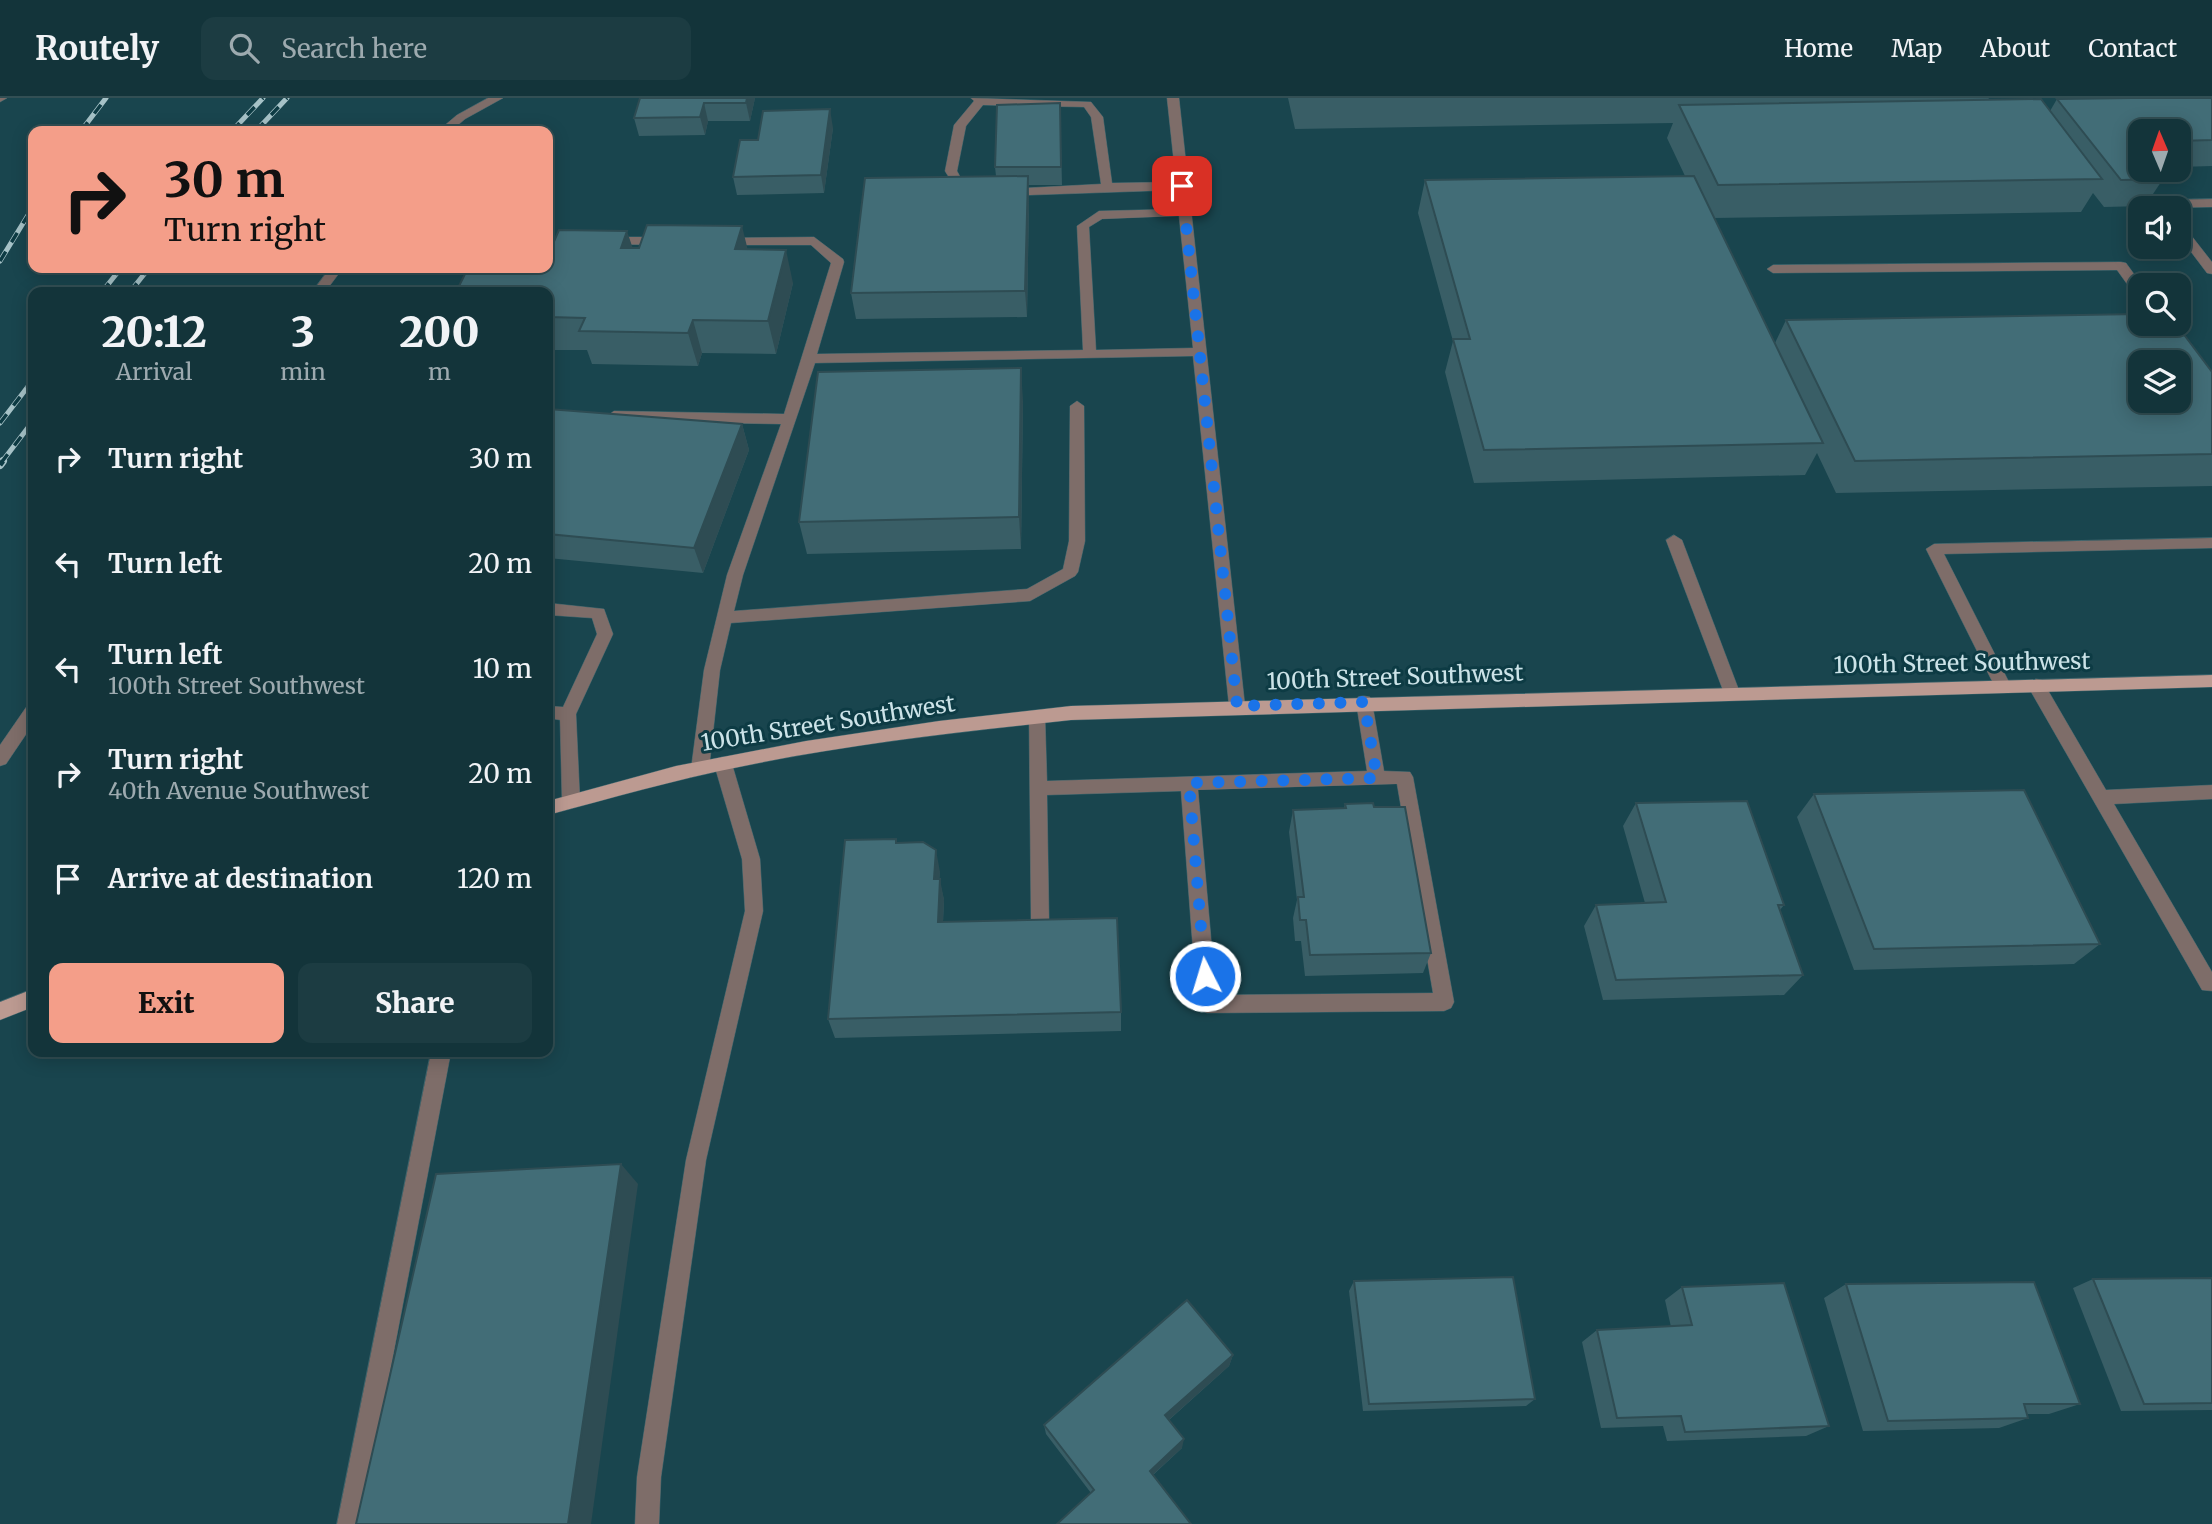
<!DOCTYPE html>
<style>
body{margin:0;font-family:Merriweather,serif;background:#1c3c42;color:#f1f3f6;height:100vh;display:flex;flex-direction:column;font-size:26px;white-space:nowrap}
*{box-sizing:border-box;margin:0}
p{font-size:23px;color:#9daaaf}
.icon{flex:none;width:38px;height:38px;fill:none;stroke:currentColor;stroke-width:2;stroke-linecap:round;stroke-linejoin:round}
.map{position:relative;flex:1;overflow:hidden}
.details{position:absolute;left:28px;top:189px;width:525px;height:770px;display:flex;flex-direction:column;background:#13343a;border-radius:14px;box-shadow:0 4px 18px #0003,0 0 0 2px #324f54}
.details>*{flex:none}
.banner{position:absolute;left:28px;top:28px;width:525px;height:147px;border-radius:14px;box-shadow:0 4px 18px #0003,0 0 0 2px #324f54;background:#f49e89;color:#111;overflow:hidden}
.needle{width:46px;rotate:358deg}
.fabs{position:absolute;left:2128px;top:21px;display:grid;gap:14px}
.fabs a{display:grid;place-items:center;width:63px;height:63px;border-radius:14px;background:#13343a;box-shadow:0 4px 18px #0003,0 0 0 2px #324f54;font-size:35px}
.pin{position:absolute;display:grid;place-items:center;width:60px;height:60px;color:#fff;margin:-30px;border-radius:14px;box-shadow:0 4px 10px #0006}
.me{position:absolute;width:77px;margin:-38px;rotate:355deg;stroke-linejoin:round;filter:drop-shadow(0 0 5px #0008)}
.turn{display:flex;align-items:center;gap:24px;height:147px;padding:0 21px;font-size:32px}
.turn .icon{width:91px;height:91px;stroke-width:2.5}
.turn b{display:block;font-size:49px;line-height:60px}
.eta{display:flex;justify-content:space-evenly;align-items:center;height:119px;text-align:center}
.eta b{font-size:42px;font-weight:800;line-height:49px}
.cta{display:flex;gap:14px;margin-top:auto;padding:14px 21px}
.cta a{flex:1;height:80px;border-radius:14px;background:#f49e89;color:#111;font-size:28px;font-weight:800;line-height:80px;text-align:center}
.cta a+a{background:#1c3c42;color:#f1f3f6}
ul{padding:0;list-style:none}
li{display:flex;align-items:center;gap:21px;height:105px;padding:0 21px}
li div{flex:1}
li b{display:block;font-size:26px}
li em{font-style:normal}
header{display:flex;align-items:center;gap:42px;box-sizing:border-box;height:98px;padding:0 35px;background:#13343a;border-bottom:2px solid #324f54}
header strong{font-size:33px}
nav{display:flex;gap:38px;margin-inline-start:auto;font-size:24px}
.search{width:490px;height:63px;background:#1c3c42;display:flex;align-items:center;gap:18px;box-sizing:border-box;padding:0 24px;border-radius:14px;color:#9daaaf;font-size:26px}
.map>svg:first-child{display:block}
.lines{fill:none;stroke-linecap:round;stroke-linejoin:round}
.minor-casing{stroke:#3d656d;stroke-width:1}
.major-casing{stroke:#3d656d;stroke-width:1}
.minor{fill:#7e6d69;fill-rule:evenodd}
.major{fill:#bc9a91;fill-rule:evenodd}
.rail-far1-casing{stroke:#a6c2c7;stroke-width:5}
.rail-casing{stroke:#a6c2c7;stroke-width:8}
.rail-far1{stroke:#0d3b44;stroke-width:3.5;stroke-dasharray:11;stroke-linecap:butt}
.rail{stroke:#0d3b44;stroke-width:5;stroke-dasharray:15;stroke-linecap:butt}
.wall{fill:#395e66}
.shaded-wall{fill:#2e4c53}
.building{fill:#426d77;stroke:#2e4c53;stroke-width:2;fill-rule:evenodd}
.route{stroke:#1a73e8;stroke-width:12;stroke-dasharray:0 21.6}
.labels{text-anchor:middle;stroke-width:6;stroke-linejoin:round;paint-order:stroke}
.street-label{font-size:23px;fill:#cce3e8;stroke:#0d3b44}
</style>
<header>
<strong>Routely</strong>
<div class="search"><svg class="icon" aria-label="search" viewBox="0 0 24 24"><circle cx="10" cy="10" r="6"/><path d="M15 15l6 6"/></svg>Search here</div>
<nav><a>Home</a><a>Map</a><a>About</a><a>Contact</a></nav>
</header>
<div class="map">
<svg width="2212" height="1426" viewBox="0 0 2212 1426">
<rect width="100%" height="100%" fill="#19454e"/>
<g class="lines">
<g class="minor-casing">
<g id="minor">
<polygon points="0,0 7,0 0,4"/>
<polygon points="488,0 503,0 465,21 451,33 438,33 457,17"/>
<path d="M971,0L1091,4L1103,19L1112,85L1176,84L1167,0H1179L1245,608L1243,613H1231L1229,608L1193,258L815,265L743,477L734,513L1027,491L1063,471L1069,443L1070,308L1077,303L1084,308L1085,443L1078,474L1075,478L1030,503L731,525L720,572L709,671L706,676H694L691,671L704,572L727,477L781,326L614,323L607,318L614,313L784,316L831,165L811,147H723L719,146V140L814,139L843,161L844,164L817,256L1083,252L1077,128L1099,113L1178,111L1177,92L1003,98V92L1007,91L1101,86L1091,19L1084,9L983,7L966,28L957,73L963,84L979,91L973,95L955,89L945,73L954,27L974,3ZM1179,118L1193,250L1096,252L1089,129L1102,121Z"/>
<polygon points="2212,101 2212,109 2156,110 2153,106 2159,102"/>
<polygon points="2179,126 2183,127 2212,164 2212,176 2207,175 2179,138"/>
<polygon points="607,139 663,139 669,143 663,147 603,146 603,140"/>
<polygon points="2121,164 2126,165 2142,187 2140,198 2135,197 2117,172 1773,175 1767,171 1773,167"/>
<polygon points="330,170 343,170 325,194 312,194"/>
<polygon points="1674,437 1682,442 1740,595 1738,600 1726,600 1724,595 1666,442"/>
<polygon points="2212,440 2212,450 1944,456 2011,588 2003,594 1997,593 1926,451 1934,446"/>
<polygon points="548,505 604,511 613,536 576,616 580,703 577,708 571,710 565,708 562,703 560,622 548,620 548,608 563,609 597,536 592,520 548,517"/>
<polygon points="2036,581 2042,582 2106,692 2212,687 2212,701 2114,706 2212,874 2212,893 2202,892 2030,592 2028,587"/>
<path d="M1364,598L1370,599L1372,604L1384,673L1410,674L1413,679L1454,904L1451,910L1444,913L1207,915L1200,912L1197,906L1181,693L1047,697L1049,821L1047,827L1040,829L1033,827L1031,821L1029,618L1031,613H1043L1045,618L1047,683L1367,673L1356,604L1358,599ZM1397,686L1433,895L1216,897L1198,692Z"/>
<polygon points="33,607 33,626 6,666 0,668 0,647 27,608"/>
<polygon points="723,659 729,661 732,666 760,761 763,813 706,1062 661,1379 659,1426 635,1426 637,1379 686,1062 745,813 742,761 714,666 717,661"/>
<polygon points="431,954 451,954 361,1426 337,1426"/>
</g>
</g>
<g class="major-casing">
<g id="major">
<path d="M2212,577V589L1071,622C960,634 848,646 739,669C674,682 611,700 548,717V703L676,668L806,643L939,623L1071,608Z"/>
<polygon points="33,891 33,909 0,922 0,904"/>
</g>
</g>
<use href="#minor" class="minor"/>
<use href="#major" class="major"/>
<g class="rail-far1-casing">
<g id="rail-far1">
<polyline points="81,33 106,0"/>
<polyline points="232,33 263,0"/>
<polyline points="256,33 287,0"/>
<polyline points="0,163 33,109"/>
<polyline points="102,194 121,170"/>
<polyline points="130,194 149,170"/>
<polyline points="0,325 33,282"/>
<polyline points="1,365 33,323"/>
</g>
</g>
<g class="rail-casing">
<polyline id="rail" points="0,367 3,363"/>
</g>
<use href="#rail-far1" class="rail-far1"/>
<use href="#rail" class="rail"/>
</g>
<g class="wall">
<polygon points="640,0 755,0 750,23 708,23 705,37 639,38 634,20"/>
<polygon points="1288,0 1989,0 1988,2 2050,13 2057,1 2212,0 2212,68 2179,69 2179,33 2140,33 2140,72 2163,81 2145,108 2104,109 2093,95 2081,114 1714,120 1775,245 1786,222 2212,274 2212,388 1836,395 1817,355 1805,377 1474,385 1445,274 1453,243 1418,115 1425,82 1685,78 1667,40 1673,25 1295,31"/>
<polygon points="1060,5 1062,87 1028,87 1029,104 1027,219 856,221 851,195 996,78 995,69"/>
<polygon points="833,30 824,95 737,97 733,79 758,42"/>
<polygon points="552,148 748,152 793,185 776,256 702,255 698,268 592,266 587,252 548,252 548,194"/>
<polygon points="1023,303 1021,451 807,456 799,424"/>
<polygon points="548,311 742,326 749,352 703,475 548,460"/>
<polygon points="1814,696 2100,846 2074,866 1854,872 1797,719"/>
<polygon points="1636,705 1784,807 1780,812 1803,877 1784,897 1603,902 1584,828 1596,807 1645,805 1623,728"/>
<polygon points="1345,706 1374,709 1431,855 1423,875 1305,878 1301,843 1295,843 1293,820 1297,802 1289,734 1293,712 1344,710"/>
<polygon points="897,745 940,774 939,781 944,802 943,824 1121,914 1121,933 835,940 828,921"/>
<polygon points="2212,1180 2212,1312 2121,1313 2073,1190 2093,1181"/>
<polygon points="1354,1183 1535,1301 1526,1308 1363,1313 1349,1193"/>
<polygon points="1846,1186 2080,1306 2049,1316 2027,1316 2028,1320 1999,1330 1863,1333 1824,1200"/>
<polygon points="1682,1189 1829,1328 1806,1338 1667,1343 1663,1328 1601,1330 1582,1244 1597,1232 1671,1229 1665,1202"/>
<polygon points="1233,1257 1229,1268 1169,1322 1182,1350 1153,1377 1091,1395 1046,1336 1044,1327"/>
</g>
<g class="shaded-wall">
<polygon points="747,0 755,0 750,23 746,5"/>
<polygon points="704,5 708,23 705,37 700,19"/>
<polygon points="830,11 833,30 824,95 821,77"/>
<polygon points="1028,78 1029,104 1027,219 1025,193"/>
<polygon points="742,128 750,161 735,151"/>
<polygon points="627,133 638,166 621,150"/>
<polygon points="786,152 793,185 776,256 768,223"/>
<polygon points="693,222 702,255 698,268 688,235"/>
<polygon points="1021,270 1023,303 1021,451 1019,419"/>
<polygon points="742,326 749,352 703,475 694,450"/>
<polygon points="936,752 940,774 938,803 934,781"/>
<polygon points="940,781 944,802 942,845 938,824"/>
<polygon points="621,1066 638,1086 591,1426 568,1426"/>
<polygon points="1233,1257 1229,1268 1163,1327 1165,1317"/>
<polygon points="1184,1341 1182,1350 1148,1381 1150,1373"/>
</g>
<g class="building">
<polygon points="640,0 747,0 746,5 704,5 700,19 634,20"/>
<polygon points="2132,0 2212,0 2212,42 2179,43 2179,33 2140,33 2140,43 2132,43 2140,54 2140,72 2155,72 2163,81 2121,82 2057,1"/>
<polygon points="2041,1 2102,81 1718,87 1679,7"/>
<polygon points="1060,5 1061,69 995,69 997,7"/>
<polygon points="830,11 821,77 733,79 740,42 758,42 763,13"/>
<polygon points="1028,78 1025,193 851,195 865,80"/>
<polygon points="1694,78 1823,345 1484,352 1453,241 1470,241 1425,82"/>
<polygon points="647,127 742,128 735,151 786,152 768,223 693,222 688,235 579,233 585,220 548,219 548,194 456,194 468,170 548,170 548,148 552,148 559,132 627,133 621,150 639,150"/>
<path d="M2140,216V226H2176L2212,274V356L1855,363L1786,222ZM2140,264H2179V303H2140Z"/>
<polygon points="1021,270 1019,419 799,424 818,274"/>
<polygon points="548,311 742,326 694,450 548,436"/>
<polygon points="2024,692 2100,846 1874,851 1814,696"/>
<polygon points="1747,703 1784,807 1778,807 1803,877 1616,882 1596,807 1666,804 1636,705"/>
<polygon points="1373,705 1374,709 1405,709 1431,855 1310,857 1306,822 1300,822 1298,799 1304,799 1293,712 1346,710 1345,706"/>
<polygon points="896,741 896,745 923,744 936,752 934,781 940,781 938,824 1117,820 1121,914 828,921 845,742"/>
<polygon points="621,1066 568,1426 356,1426 436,1076"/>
<polygon points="1513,1179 1535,1301 1369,1306 1354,1183"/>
<polygon points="2212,1180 2212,1305 2144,1306 2093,1181"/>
<polygon points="2034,1184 2080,1306 2024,1306 2028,1320 1888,1323 1846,1186"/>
<polygon points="1784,1185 1829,1328 1685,1334 1681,1318 1617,1320 1597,1232 1692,1227 1682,1189"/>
<polygon points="1187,1202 1233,1257 1165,1317 1184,1341 1150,1373 1191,1426 1057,1426 1094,1392 1044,1327"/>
</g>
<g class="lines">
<polyline class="route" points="1182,88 1237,608 1364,604 1377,680 1189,685 1205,878"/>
</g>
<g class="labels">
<g class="street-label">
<text transform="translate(1962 565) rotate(-1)" y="8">100th Street Southwest</text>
<text transform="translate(1395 579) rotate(-2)" y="8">100th Street Southwest</text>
<text transform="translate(828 625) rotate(-9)" y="8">100th Street Southwest</text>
</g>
</g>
</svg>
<div class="fabs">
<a><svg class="needle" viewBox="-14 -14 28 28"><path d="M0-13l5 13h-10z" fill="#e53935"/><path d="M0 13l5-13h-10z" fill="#9daaaf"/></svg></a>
<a><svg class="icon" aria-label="sound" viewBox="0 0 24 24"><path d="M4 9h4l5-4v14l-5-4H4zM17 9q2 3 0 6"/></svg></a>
<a><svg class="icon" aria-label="search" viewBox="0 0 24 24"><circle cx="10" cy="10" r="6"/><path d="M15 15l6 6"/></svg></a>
<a><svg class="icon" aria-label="layers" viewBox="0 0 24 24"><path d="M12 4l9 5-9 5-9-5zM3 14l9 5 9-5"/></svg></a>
</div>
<div class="pin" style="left:1182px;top:88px;background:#d93025"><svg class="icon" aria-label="arrive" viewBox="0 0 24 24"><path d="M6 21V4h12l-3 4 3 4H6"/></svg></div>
<svg class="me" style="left:1205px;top:878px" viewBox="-20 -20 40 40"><circle r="17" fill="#1a73e8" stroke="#fff" stroke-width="3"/><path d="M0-11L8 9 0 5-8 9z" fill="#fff"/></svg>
<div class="banner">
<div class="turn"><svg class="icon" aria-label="right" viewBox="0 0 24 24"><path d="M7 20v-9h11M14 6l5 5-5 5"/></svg><div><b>30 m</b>Turn right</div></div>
</div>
<section class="details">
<div class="eta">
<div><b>20:12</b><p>Arrival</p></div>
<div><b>3</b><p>min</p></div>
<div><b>200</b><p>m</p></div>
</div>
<ul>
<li><svg class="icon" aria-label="right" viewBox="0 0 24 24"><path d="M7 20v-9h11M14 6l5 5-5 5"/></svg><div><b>Turn right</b></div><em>30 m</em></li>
<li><svg class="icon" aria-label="left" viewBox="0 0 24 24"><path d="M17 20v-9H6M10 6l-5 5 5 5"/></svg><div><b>Turn left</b></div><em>20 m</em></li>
<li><svg class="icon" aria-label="left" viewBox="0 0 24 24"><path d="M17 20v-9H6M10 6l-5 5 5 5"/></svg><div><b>Turn left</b><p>100th Street Southwest</p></div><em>10 m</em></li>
<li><svg class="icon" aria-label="right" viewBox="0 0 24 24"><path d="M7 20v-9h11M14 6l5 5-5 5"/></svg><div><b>Turn right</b><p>40th Avenue Southwest</p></div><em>20 m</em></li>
<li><svg class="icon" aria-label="arrive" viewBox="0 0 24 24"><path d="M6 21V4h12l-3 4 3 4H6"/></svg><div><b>Arrive at destination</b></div><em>120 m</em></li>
</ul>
<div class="cta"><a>Exit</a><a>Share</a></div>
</section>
</div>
